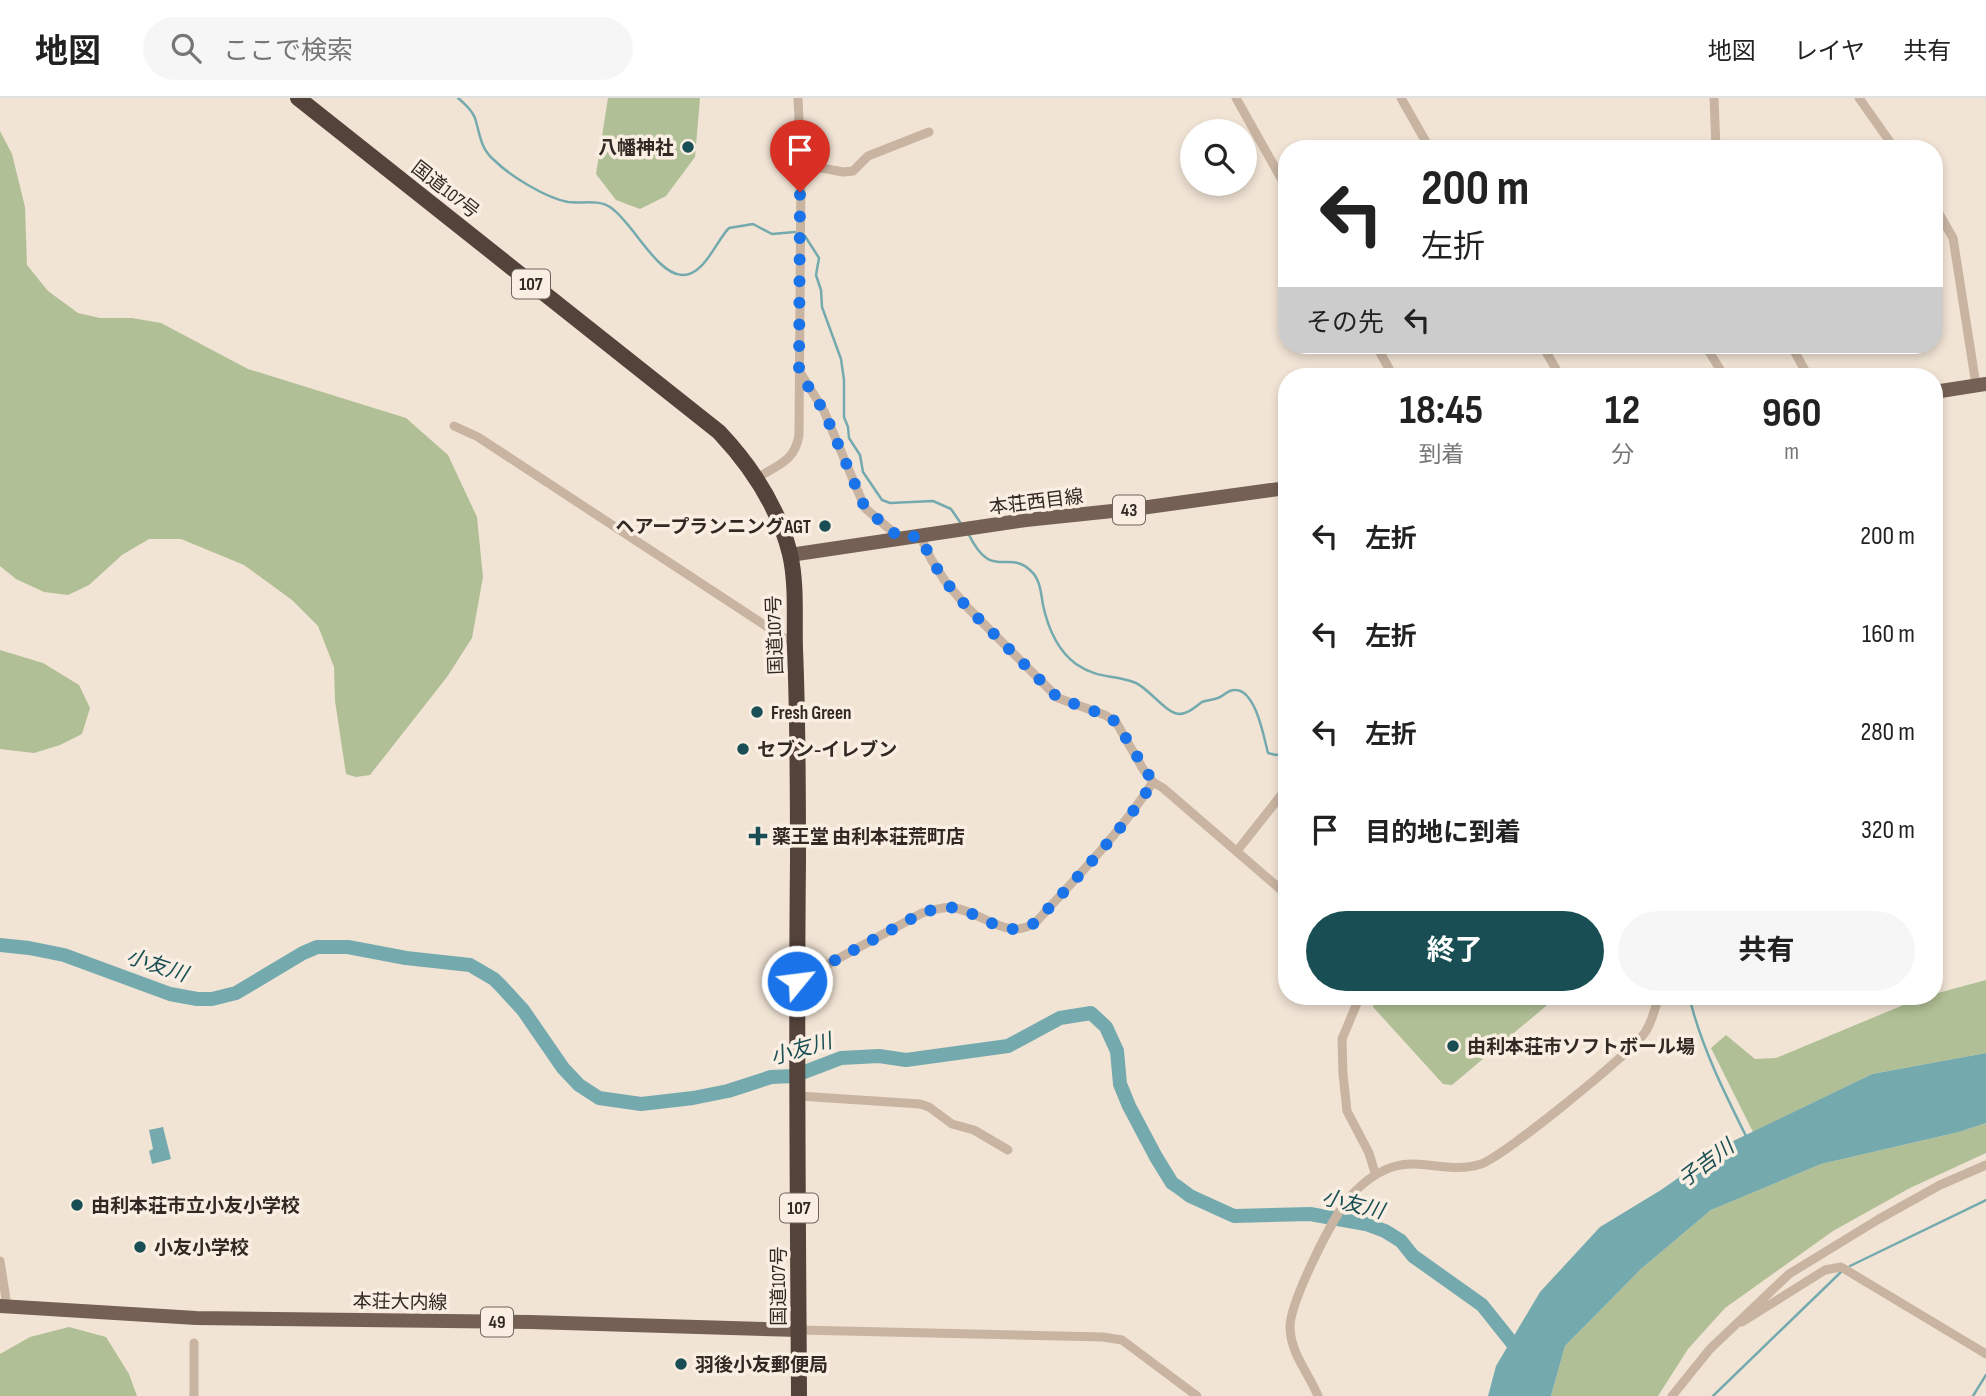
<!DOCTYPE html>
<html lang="ja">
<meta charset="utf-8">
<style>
body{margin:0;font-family:"Sofia Sans Condensed","Noto Sans JP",sans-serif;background:#f6f6f6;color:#222;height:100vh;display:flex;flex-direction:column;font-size:26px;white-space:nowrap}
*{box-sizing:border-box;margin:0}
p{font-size:23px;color:#767676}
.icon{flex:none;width:38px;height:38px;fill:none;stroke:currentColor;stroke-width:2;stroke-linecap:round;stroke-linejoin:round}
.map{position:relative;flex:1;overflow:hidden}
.details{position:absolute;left:1278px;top:270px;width:665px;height:637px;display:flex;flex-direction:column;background:#fff;border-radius:28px;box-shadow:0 4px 10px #0003}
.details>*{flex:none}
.hud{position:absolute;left:1278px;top:42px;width:665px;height:214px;border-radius:28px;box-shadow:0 4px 10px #0003;background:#fff;color:#222;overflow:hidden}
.buttons{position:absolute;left:1180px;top:21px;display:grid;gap:14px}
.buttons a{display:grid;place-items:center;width:77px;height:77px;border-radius:50%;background:#fff;box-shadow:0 4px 10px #0003;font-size:35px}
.pin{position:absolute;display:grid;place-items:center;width:60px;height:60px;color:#fff;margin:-72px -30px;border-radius:50% 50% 50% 0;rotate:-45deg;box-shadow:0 0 7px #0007}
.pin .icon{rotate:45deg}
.me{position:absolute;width:77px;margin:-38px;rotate:61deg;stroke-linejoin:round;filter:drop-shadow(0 0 5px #0008)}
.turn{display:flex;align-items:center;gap:24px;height:147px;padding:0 28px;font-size:32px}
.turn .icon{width:91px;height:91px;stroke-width:2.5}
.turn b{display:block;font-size:49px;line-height:60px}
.then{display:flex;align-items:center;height:66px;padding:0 28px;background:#0003;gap:14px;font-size:26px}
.eta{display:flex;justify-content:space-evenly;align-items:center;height:119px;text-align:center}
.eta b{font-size:42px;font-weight:700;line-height:49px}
.primary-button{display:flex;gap:14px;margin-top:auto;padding:14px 28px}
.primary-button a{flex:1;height:80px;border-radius:42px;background:#194f54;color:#fff;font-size:28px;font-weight:700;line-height:80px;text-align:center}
.primary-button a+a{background:#f6f6f6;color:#222}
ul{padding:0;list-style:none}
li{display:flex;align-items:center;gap:21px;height:98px;padding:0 28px}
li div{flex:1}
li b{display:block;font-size:26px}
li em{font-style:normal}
header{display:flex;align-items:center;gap:42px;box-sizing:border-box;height:98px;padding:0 35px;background:#fff;border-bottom:2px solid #e0e0e0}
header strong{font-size:33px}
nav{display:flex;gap:38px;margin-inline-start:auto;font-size:24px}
.search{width:490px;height:63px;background:#f6f6f6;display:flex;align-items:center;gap:18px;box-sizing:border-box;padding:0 24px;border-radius:38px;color:#767676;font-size:26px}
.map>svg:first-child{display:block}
.green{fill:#b0bf95}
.water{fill:#74aaae}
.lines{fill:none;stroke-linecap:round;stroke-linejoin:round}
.stream{stroke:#74aaae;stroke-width:2.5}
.river{stroke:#74aaae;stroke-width:14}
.street{stroke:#c8b4a1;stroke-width:9}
.primary{stroke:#756055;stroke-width:14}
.highway{stroke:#54433b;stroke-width:16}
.route{stroke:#1a73e8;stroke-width:12;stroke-dasharray:0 21.6}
.poi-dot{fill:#194f54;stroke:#f9eee1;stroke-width:2.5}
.labels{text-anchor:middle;stroke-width:7;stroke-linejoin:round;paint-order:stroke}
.shield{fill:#f9eee1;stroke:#6e645d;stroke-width:2}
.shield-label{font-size:18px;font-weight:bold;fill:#332924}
.poi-label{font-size:19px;font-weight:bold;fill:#332924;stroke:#f9eee1;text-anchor:start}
.street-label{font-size:19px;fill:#332924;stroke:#f9eee1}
.water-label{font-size:21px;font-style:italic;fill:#194f54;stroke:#f9eee1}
</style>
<header>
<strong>地図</strong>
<div class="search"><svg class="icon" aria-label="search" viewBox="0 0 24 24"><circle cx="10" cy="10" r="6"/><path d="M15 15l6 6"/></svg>ここで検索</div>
<nav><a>地図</a><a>レイヤ</a><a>共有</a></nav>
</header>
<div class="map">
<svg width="1986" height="1298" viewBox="0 0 1986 1298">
<rect width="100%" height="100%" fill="#f1e4d5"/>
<g class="green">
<polygon points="608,0 700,0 695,59 666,98 640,111 616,102 596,76"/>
<polygon points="0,33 12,56 25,109 27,167 48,193 78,215 100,220 132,220 161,225 248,271 406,320 448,357 477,419 483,479 472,540 447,579 370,677 356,679 346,676 335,603 334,569 318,528 292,502 244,467 181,441 149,441 122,457 89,487 68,497 44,494 16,481 0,468"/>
<polygon points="0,552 43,565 79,587 90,610 82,636 60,647 34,655 0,651"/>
<polygon points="1986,882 1986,955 1872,976 1753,1034 1711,950 1726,937 1755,961 1776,960 1925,898 1934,898 1934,896"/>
<polygon points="1378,898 1558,898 1452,987 1443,986 1373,909 1375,901"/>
<polygon points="1986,1025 1986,1055 1910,1090 1833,1133 1725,1210 1688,1251 1658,1298 1551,1298 1565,1248 1641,1171 1711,1112 1821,1066 1959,1034"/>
<polygon points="69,1229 106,1239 129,1276 137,1298 0,1298 0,1256 30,1239"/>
</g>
<g class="water">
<polygon points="1986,955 1986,1025 1959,1034 1821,1066 1711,1112 1641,1171 1565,1248 1551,1298 1488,1298 1496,1268 1540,1194 1600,1129 1661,1092 1725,1047 1872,976"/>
<polygon points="163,1029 171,1061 152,1066 149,1053 153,1051 149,1032"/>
</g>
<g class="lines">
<g class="stream">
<path d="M458,0C464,5 472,12 475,20C480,36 480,50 494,62C510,78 546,100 568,104C581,106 598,101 610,109C632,123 656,176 682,177C704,178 716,143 729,130L753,126L772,136L795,134"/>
<polyline points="805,138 819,160 816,177 821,192 822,209 841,261 844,282 844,319 848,329 849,340 860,357 863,374 882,402 890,405 933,403 951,411 962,427"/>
<path d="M968,435C992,485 1008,450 1031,473C1040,481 1041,495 1043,507C1048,530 1057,552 1076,566C1099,582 1115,576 1136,585C1149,591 1166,615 1179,616C1188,616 1195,609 1202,604C1207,602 1212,602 1218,600C1225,598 1227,591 1236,592C1256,593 1264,640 1268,655L1276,657L1286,655"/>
<path d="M1689,898C1701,948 1724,994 1747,1040"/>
<polyline points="1850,1168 1986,1102"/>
<polyline points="1713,1298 1841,1174"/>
<polyline points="1973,1298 1986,1277"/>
</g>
<polyline class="river" points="0,847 29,850 64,857 170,896 197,901 212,901 236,895 303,855 317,849 348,849 406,860 470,867 494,881 501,888 523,912 563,970 579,987 599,1000 641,1006 693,1000 728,993 771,979 794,978 841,960 879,958 906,962 1008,948 1060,920 1091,915 1106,929 1117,953 1120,986 1129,1008 1156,1059 1172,1085 1178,1089 1190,1098 1234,1118 1310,1116 1366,1126 1385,1133 1401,1143 1413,1158 1482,1207 1521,1256"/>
<g class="street">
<polyline points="1236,0 1286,89"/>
<polyline points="1401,0 1430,51"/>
<polyline points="1714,0 1716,51"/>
<polyline points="1859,0 1895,51"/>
<polyline points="801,66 843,74 853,73 868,58 929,34"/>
<polyline points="1934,107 1953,140 1976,287"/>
<polyline points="1376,247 1393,278"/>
<polyline points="1542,247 1560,278"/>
<polyline points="1705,247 1724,278"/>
<polyline points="1791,247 1808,278"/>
<polyline points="800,274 824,313 865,410 900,440"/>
<polyline points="454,328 478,339 795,547"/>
<path d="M757,380C778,367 795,363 799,337L801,66L798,0"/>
<polyline points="920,438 931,461 945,483 966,508 1058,600 1105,617 1116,624 1143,671 1153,684 1163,690 1286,796"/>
<polyline points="1237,753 1286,691"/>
<path d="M797,883L922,815C932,812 945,808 955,810C984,815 1009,845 1037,823C1077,779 1121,734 1153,684"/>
<polyline points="1360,898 1342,941 1343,976 1347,1013 1369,1055 1375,1075"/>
<polyline points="799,998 920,1006 929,1009 952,1026 974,1032 1008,1052"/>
<polyline points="0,1163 7,1208"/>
<polyline points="1742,1224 1825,1172 1841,1169 1986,1256"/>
<polyline points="799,1232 1103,1239 1122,1242 1197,1298"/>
<polyline points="194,1298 194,1245"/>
<path d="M1318,1298C1308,1274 1291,1256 1290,1230C1289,1206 1333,1118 1349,1100C1362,1085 1377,1073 1396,1068C1422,1061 1451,1076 1481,1066C1504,1058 1633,954 1646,933C1652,922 1656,910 1658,898"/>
<polyline points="1672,1298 1710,1251 1789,1176 1879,1121 1940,1087 1986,1067"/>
</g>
<g class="primary">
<polyline points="1934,294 1986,286"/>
<polyline points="790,457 1026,422 1141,410 1286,390"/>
<polyline points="0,1208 196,1220 531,1224 799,1232"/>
</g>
<path class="highway" d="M298,0L719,334C752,369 778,408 790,456C797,487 794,520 795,551C798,622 798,692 798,763C796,941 798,1120 799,1298"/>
</g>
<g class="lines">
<path class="route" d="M797,883L922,815C932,812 944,808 955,810C983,816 1009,845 1037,823C1077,779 1121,735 1153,684L1116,624L1105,617L1058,600L966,508L945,483L931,461L920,438L900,440L865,410L824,313L799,274L800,94"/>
</g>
<g class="poi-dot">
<circle cx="688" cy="49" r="7"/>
<circle cx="825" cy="428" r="7"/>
<circle cx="757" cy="614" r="7"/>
<circle cx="743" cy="651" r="7"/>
<path d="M754.5 727.5h7v7h7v7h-7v7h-7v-7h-7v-7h7z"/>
<circle cx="1453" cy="948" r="7"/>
<circle cx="77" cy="1107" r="7"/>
<circle cx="140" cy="1149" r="7"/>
<circle cx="681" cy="1266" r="7"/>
</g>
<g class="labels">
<g class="shield">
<rect x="512" y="171.5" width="38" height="29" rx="5"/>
<rect x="1113" y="397.5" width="32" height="29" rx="5"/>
<rect x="780" y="1095.5" width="38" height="29" rx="5"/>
<rect x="481" y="1209.5" width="32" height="29" rx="5"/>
</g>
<g class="shield-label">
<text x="531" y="192">107</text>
<text x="1129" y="418">43</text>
<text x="799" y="1116">107</text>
<text x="497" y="1230">49</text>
</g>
<g class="poi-label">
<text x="674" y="56" text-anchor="end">八幡神社</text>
<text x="811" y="435" text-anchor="end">ヘアープランニングAGT</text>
<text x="771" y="621">Fresh Green</text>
<text x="757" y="658">セブン-イレブン</text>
<text x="772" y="745">薬王堂 由利本荘荒町店</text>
<text x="1467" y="955">由利本荘市ソフトボール場</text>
<text x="91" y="1114">由利本荘市立小友小学校</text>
<text x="154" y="1156">小友小学校</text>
<text x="695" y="1273">羽後小友郵便局</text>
</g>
<g class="street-label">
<text transform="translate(446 91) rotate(38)" y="7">国道107号</text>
<text transform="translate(1036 403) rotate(-7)" y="7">本荘西目線</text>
<text transform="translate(774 537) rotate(-92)" y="7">国道107号</text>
<text transform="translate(778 1188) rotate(-90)" y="7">国道107号</text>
<text transform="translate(400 1203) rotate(1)" y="7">本荘大内線</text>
</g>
<g class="water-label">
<text transform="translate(157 867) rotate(18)" y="7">小友川</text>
<text transform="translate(801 951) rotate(-16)" y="7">小友川</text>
<text transform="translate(1706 1065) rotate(-37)" y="7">子吉川</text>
<text transform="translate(1353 1106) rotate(14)" y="7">小友川</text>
</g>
</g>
</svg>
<div class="buttons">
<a><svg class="icon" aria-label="search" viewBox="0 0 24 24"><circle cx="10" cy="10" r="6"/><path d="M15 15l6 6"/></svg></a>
</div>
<div class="pin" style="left:800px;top:94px;background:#d93025"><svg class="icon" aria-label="arrive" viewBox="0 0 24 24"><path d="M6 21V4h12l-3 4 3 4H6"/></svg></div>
<svg class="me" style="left:797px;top:883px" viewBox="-20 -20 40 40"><circle r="17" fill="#1a73e8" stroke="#fff" stroke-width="3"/><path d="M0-11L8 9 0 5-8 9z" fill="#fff"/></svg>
<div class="hud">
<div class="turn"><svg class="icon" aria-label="left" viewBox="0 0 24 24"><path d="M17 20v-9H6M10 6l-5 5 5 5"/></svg><div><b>200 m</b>左折</div></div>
<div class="then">その先<svg class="icon" aria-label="left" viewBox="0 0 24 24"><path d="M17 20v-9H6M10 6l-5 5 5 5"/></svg></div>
</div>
<section class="details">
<div class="eta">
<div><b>18:45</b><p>到着</p></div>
<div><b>12</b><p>分</p></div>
<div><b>960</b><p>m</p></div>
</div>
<ul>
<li><svg class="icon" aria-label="left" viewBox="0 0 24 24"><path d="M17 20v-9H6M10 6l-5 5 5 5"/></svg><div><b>左折</b></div><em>200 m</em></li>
<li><svg class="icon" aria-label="left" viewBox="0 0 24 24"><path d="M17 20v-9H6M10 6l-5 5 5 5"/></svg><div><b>左折</b></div><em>160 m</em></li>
<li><svg class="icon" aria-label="left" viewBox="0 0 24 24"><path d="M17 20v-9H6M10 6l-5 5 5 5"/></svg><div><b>左折</b></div><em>280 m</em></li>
<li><svg class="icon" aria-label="arrive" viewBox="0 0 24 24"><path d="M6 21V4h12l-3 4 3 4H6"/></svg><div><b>目的地に到着</b></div><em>320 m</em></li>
</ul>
<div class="primary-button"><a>終了</a><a>共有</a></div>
</section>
</div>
